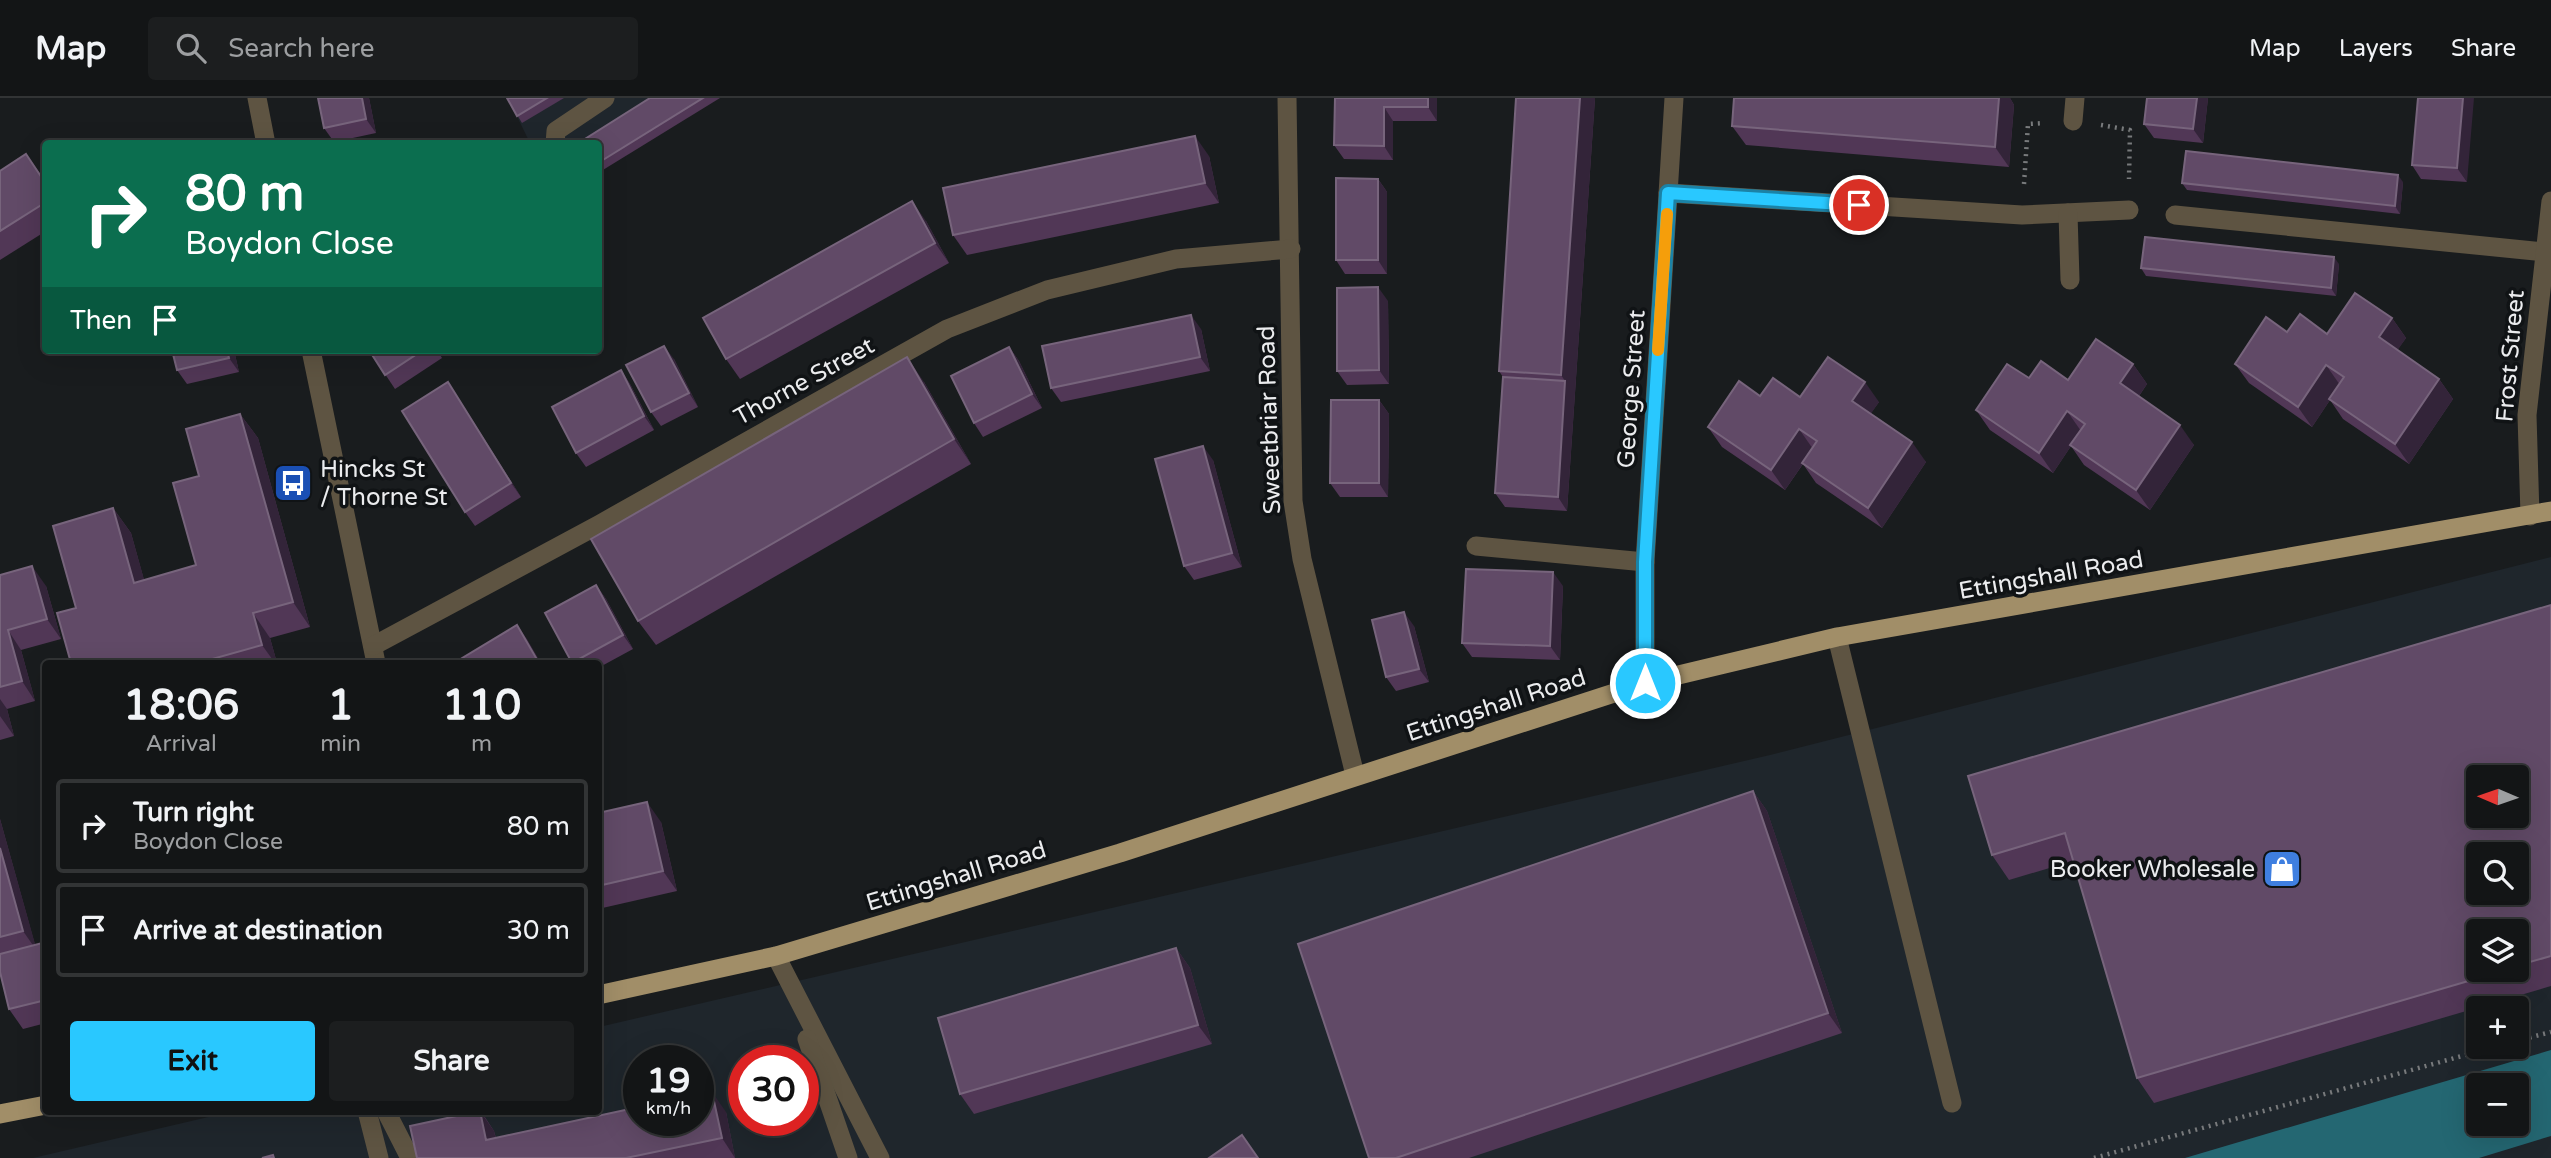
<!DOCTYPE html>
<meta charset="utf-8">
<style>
body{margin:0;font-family:"Varela Round",sans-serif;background:#1c1e1f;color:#f1f3f6;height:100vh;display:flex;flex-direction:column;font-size:26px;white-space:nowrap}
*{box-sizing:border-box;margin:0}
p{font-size:23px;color:#9d9fa1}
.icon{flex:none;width:38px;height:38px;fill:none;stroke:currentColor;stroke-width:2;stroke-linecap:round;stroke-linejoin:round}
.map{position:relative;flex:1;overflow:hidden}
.details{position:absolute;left:42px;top:562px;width:560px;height:455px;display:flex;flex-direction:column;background:#131516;border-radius:7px;box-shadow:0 7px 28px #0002,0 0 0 2px #323435}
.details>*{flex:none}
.hud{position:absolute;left:42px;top:42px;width:560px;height:214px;border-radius:7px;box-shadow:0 7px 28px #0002,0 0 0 2px #323435;background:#0b6e4f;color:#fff;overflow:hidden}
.needle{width:46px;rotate:272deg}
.buttons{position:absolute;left:2466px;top:667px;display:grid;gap:14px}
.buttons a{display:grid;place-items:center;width:63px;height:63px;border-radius:7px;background:#131516;box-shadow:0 7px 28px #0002,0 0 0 2px #323435;font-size:35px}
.speed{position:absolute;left:623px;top:947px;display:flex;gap:14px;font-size:35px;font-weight:700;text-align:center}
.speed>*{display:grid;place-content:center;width:91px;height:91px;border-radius:50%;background:#131516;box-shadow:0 7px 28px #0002,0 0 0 2px #323435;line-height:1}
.speed small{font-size:18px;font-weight:400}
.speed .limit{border:10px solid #d22;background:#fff;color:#111}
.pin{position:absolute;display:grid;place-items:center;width:60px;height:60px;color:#fff;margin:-30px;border:4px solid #fff;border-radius:50%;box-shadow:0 2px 7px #0007}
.me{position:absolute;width:77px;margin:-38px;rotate:0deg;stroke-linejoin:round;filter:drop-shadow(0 0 5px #0008)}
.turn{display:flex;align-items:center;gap:24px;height:147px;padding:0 28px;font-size:32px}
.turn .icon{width:91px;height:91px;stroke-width:2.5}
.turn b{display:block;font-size:49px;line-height:60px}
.then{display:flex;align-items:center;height:66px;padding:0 28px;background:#0003;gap:14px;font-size:26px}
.eta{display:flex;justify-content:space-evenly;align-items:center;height:119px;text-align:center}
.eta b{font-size:42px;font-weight:700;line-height:49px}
.cta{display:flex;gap:14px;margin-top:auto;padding:14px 28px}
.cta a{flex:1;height:80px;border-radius:7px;background:#29c8ff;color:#111;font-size:28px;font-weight:700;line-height:80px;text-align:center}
.cta a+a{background:#1c1e1f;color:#f1f3f6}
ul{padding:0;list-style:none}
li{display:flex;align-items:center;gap:21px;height:94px;margin:0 14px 10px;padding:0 14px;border:4px solid #323435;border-radius:7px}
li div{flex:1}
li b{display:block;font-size:26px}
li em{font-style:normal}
header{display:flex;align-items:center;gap:42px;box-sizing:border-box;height:98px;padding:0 35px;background:#131516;border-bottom:2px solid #323435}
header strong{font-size:33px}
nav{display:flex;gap:38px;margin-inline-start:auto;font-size:24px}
.search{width:490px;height:63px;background:#1c1e1f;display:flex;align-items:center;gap:18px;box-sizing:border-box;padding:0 24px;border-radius:7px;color:#9d9fa1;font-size:26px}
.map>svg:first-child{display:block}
.built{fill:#1f262c;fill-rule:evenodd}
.water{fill:#246772;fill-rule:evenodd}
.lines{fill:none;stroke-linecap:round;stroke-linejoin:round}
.path{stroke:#787a7c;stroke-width:4.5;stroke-dasharray:2 5;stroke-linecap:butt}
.service{stroke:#5e5442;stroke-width:19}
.minor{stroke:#5e5442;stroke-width:19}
.primary{stroke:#a18e68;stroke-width:19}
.wall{fill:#513756;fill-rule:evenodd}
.shaded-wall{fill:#332439}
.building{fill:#614a67;stroke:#77647c;stroke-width:2;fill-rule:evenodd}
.route-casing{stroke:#1b82a6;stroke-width:18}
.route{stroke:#29c8ff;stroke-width:12}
.slow{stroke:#f59e0b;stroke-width:12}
.labels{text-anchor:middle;stroke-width:7;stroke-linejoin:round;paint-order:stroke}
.street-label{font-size:24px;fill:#ebecee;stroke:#101315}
.poi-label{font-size:24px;fill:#ebecee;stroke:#101315;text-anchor:start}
</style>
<header>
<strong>Map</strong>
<div class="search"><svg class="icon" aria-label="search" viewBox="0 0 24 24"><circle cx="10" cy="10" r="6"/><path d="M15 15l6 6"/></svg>Search here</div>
<nav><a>Map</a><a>Layers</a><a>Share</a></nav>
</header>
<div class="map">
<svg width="2551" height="1060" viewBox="0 0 2551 1060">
<rect width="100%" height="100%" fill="#191c1e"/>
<g class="built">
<polygon points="508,0 720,0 598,46 530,45"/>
<path d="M2551,459V1060H33L234,1013H598L599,929L1770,657ZM2478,679H2516V718H2478ZM2478,756H2516V794H2478ZM2478,833H2516V872H2478ZM2478,910H2516V948H2478ZM639,962H698V1022H639ZM744,962H803V1022H744ZM2478,987H2516V1026H2478Z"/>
</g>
<path class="water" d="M2551,952V1038L2479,1060H2185ZM2516,987V1026H2478V987Z"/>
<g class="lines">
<g class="path">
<polyline points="2101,27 2130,32 2129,81"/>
<polyline points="2024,86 2028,26 2044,25"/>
<polyline points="2516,943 2551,934"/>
<polyline points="2094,1060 2498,948"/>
</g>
<g class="service">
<polyline points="555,46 556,33 605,0"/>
<polyline points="2175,117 2545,154"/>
<polyline points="1476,448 1645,464"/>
<polyline points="1837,539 1952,1005"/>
<polyline points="776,858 880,1060"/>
<polyline points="807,941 848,1060"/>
<polyline points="367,1013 379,1060"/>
<polyline points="386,1013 410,1060"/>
</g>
<g class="minor">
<polyline points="257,0 266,46"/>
<polyline points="1287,0 1293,403 1302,461 1355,677"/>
<polyline points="2073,23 2075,0"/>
<polyline points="1668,95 2022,117 2129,112"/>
<polyline points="2068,115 2070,182"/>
<polyline points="311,252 376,565"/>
<polyline points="2530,418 2527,317 2551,103"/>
<polyline points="373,548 600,426 947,231 1047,192 1176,161 1291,151"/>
<polyline points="1645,585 1645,464 1674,0"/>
</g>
<g class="primary">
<polyline points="598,897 776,858 1120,755 1645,585 1837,539 2551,413"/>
<polyline points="0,1016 46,1007"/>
</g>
</g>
<g class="wall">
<polygon points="369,0 376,35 334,44 324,30"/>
<polygon points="507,0 564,0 522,25"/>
<polygon points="650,0 720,0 598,75 598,46"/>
<polygon points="1335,0 1437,0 1437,23 1393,23 1393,62 1344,61 1334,47"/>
<polygon points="1595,0 1567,413 1505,409 1495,395 1503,279 1499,273"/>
<polygon points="1734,0 2010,0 2014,7 2009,69 1746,47 1732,28"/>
<polygon points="2147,0 2208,0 2203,45 2154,40 2144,26"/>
<polygon points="2418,0 2467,84 2421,81 2412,67"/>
<polygon points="26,56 46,84 46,133 0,162 0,73"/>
<polygon points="1209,58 1219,105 967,157 953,137"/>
<polygon points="1378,81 1387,94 1387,176 1345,176 1336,162"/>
<polygon points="2403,84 2400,116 2187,92 2182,85"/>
<polygon points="926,123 949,165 740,281 726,261"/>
<polygon points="2339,166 2336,198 2146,178 2141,170"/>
<polygon points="1388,203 1389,286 1347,287 1337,273"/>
<polygon points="2392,220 2406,240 2397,252 2439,281 2453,301 2409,366 2343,321 2330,302 2312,329 2249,285 2235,266 2287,234 2327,236"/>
<polygon points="1201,231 1210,273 1061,304 1051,290"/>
<polygon points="1009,249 1019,263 1042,310 983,339 974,325"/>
<polygon points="172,252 234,252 239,274 187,286 177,272"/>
<polygon points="369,252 437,252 442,260 395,291"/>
<polygon points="674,261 698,309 661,328 651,314"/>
<polygon points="2133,266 2147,286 2139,298 2194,347 2150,412 2084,367 2071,348 2053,375 1990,332 1976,312 2029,280 2068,282"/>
<polygon points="621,272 630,286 654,332 586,369 576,355"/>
<polygon points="924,284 971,366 656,547 638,523"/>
<polygon points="457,298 521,399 475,428 465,414"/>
<polygon points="1800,299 1879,304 1870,316 1926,364 1882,430 1816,385 1803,366 1785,392 1722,349 1708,329"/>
<polygon points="1379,302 1389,316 1388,399 1340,399 1330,385"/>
<polygon points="240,316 258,340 310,529 270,540 277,565 71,565 76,510 113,410 131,435 144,482 196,467 199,378"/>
<polygon points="1213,362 1242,469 1194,482 1184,468"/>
<polygon points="0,477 46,488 61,541 21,552 35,603 7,611 14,638 0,642"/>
<polygon points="596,487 606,501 633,551 598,570 598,565 572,565"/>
<polygon points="1563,488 1560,562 1472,559 1462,545"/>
<path d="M2551,507V888L2154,1005L2137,980L2073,763L2009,782L1992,757ZM2516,833V872H2478Z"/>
<polygon points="1414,528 1429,584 1396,593 1386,579"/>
<polygon points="1753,693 1767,713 1842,935 1469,1060 1369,1060"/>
<polygon points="598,715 661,724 677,793 598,811"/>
<polygon points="0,721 35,847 46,844 46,925 23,931 9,911 0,874"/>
<polygon points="1176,850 1190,870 1212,946 974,1016 960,996"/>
<polygon points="481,1013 494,1033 496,1040 726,1014 735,1060 417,1060"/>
</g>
<g class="shaded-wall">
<polygon points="362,0 369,0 376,35 366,21"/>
<polygon points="1428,0 1437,0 1437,23 1428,9"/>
<polygon points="1580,0 1595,0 1567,413 1558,399 1565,283 1561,277"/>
<polygon points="1999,0 2010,0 2014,7 2009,69 1995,49"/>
<polygon points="2197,0 2208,0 2203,45 2193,31"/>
<polygon points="2463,0 2474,0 2467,84 2457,70"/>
<polygon points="1384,9 1393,23 1393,62 1384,48"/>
<polygon points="1195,38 1209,58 1219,105 1205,85"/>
<polygon points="2398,77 2403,84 2400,116 2395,108"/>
<polygon points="1378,81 1387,94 1387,176 1378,162"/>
<polygon points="912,103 926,123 949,165 935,145"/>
<polygon points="2334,159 2339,166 2336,198 2331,190"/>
<polygon points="1378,189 1388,203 1389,286 1379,272"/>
<polygon points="1191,217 1201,231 1210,273 1200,259"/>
<polygon points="2392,220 2406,240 2393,259 2379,239"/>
<polygon points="664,248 674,261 698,309 689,295"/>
<polygon points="1009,249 1019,263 1042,310 1032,296"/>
<polygon points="227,252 234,252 239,274 229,260"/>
<polygon points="907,259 924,284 971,366 954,341"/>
<polygon points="2133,266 2147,286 2134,305 2120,285"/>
<polygon points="2326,267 2340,287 2312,329 2298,309"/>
<polygon points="621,272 630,286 654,332 644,318"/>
<polygon points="2439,281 2453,301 2409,366 2395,346"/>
<polygon points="448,284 457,298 521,399 511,385"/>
<polygon points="1865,284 1879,304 1866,323 1852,303"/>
<polygon points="1379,302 1389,316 1388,399 1379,385"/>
<polygon points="2067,313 2081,333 2053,375 2039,355"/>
<polygon points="240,316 258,340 310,529 293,504"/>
<polygon points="2180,327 2194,347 2150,412 2136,392"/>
<polygon points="1799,331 1813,351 1785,392 1771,372"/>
<polygon points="1912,344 1926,364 1882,430 1868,410"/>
<polygon points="1203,348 1213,362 1242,469 1232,455"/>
<polygon points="113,410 131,435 152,510 134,485"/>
<polygon points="32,468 46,488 61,541 47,521"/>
<polygon points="1553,474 1563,488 1560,562 1550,548"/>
<polygon points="596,487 606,501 633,551 623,537"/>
<polygon points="1404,514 1414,528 1429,584 1419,571"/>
<polygon points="253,515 270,540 277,565 275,565 262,547"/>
<polygon points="517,527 527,541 541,565 539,565"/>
<polygon points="8,532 21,552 35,603 22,583"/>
<polygon points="0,601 7,611 14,638 0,618"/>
<polygon points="1753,693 1767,713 1842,935 1828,915"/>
<polygon points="647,704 661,724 677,793 663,773"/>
<polygon points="0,721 37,853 23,833 0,750"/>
<polygon points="1176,850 1190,870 1212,946 1198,927"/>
<polygon points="712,994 726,1014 735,1060 722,1040"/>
<polygon points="480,1013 494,1033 500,1060 486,1042"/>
</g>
<g class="building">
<polygon points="318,0 362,0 366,21 324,30"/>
<polygon points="507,0 547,0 517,18"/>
<polygon points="650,0 703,0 598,65 598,46 577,46"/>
<polygon points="1335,0 1428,0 1428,9 1384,9 1384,48 1334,47"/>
<polygon points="1516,0 1580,0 1561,277 1499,273"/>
<polygon points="1734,0 1999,0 1995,49 1732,28"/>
<polygon points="2147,0 2197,0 2193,31 2144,26"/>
<polygon points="2418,0 2463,0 2457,70 2412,67"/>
<polygon points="1195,38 1205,85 953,137 943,90"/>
<polygon points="2186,53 2398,77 2395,108 2182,85"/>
<polygon points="26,56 46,86 46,104 0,133 0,73"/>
<polygon points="1336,80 1378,81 1378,162 1336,162"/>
<polygon points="912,103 935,145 726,261 703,220"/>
<polygon points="2145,139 2334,159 2331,190 2141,170"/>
<polygon points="1378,189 1379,272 1337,273 1337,190"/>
<polygon points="2355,195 2392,220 2379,239 2439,281 2395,346 2329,301 2344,279 2326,267 2298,309 2235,266 2266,219 2287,234 2300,216 2327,236"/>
<polygon points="1191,217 1200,259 1051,290 1042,248"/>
<polygon points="2096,241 2133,266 2120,285 2180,327 2136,392 2070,347 2085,326 2067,313 2039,355 1976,312 2007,266 2029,280 2041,263 2068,282"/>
<polygon points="664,248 689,295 651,314 626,267"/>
<polygon points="1009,249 1032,296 974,325 951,278"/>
<polygon points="172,252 227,252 229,260 177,272"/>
<polygon points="369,252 423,252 385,277"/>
<polygon points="907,259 954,341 638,523 591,441"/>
<polygon points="1828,259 1865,284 1852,303 1912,344 1868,410 1802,365 1817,343 1799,331 1771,372 1708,329 1739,283 1760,298 1773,280 1800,299"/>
<polygon points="621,272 644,318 576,355 552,309"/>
<polygon points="1503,279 1565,283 1558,399 1495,395"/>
<polygon points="448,284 511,385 465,414 402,313"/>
<polygon points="1331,302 1379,302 1379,385 1330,385"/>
<polygon points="240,316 293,504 253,515 262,547 198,565 71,565 57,515 76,510 53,428 113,410 134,485 196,467 173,385 199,378 186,331"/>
<polygon points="1203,348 1232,455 1184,468 1155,361"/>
<polygon points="32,468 47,521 8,532 22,583 0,589 0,477"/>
<polygon points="1466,471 1553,474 1550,548 1462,545"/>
<polygon points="596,487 623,537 572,565 545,515"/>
<path d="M2551,507V858L2516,868V833H2478V872H2506L2137,980L2065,735L1992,757L1968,678ZM2478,679H2516V718H2478ZM2478,756H2516V794H2478Z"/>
<polygon points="1404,514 1419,571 1386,579 1372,522"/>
<polygon points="517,527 539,565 454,565"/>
<polygon points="1753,693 1828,915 1396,1060 1369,1060 1298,846"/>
<polygon points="647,704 663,773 598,788 598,715"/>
<polygon points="0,750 23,833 0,839"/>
<polygon points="46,844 46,902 9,911 0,874 0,856"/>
<polygon points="1176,850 1198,927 960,996 938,920"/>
<polygon points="712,994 722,1040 626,1060 417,1060 410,1028 480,1013 486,1042 639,1009 639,1022 698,1022 698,997"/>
<polygon points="1242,1037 1258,1060 1209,1060"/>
<polygon points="273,1057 274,1060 262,1060"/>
</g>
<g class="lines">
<g class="route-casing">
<polyline id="route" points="1645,585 1645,464 1668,95 1859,107"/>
</g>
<use href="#route" class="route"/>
<polyline class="slow" points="1658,252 1667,116"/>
</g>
<defs>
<g id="bus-square" transform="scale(2.0125)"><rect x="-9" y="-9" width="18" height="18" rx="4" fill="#1a4fb4" stroke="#101315"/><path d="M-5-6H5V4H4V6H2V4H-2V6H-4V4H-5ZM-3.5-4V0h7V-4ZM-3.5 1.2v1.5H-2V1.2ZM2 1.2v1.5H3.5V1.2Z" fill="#fff"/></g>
<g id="shop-square" transform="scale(2.0125)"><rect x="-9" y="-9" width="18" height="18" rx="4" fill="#3f7fe0" stroke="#101315"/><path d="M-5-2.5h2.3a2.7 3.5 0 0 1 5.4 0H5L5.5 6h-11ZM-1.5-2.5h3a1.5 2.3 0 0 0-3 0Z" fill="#fff"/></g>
</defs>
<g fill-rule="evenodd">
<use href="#bus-square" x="293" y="385"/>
<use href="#shop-square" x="2282" y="771"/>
</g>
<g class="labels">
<g class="street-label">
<text transform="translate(2510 258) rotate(-85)" y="8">Frost Street</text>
<text transform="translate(804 283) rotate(-29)" y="8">Thorne Street</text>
<text transform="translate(1631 291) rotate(-86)" y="8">George Street</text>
<text transform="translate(1269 322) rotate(-92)" y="8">Sweetbriar Road</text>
<text transform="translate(2051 477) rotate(-10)" y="8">Ettingshall Road</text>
<text transform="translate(1496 607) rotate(-18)" y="8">Ettingshall Road</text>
<text transform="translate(956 778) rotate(-17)" y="8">Ettingshall Road</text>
</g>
<g class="poi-label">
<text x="320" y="379">Hincks St<tspan x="320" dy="28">/ Thorne St</tspan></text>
<text x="2255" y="779" text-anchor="end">Booker Wholesale</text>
</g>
</g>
</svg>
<div class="buttons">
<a><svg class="needle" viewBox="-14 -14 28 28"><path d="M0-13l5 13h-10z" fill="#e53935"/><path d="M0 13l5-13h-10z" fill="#9d9fa1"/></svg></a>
<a><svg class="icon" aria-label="search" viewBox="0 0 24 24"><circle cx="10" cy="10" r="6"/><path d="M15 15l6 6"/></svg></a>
<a><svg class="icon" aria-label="layers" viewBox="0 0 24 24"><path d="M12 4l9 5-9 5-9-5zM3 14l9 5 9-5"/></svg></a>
<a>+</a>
<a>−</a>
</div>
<div class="speed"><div>19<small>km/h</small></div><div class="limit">30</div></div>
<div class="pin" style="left:1859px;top:107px;background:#d93025"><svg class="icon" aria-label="arrive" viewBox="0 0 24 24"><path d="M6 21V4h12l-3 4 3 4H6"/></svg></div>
<svg class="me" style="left:1645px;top:585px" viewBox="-20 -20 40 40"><circle r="17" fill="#29c8ff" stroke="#fff" stroke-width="3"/><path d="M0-11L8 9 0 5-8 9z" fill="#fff"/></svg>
<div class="hud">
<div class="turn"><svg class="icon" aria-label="right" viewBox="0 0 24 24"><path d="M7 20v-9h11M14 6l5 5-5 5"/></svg><div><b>80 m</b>Boydon Close</div></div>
<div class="then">Then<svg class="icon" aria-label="arrive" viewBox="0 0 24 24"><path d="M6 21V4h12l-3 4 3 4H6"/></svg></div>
</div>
<section class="details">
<div class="eta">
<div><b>18:06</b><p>Arrival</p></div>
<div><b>1</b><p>min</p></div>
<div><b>110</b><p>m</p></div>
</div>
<ul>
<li><svg class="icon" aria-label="right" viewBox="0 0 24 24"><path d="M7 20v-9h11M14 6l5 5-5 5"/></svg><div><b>Turn right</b><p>Boydon Close</p></div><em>80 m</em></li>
<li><svg class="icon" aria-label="arrive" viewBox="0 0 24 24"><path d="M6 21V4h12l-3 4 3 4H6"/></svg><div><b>Arrive at destination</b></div><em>30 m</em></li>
</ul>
<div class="cta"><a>Exit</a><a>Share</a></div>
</section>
</div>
